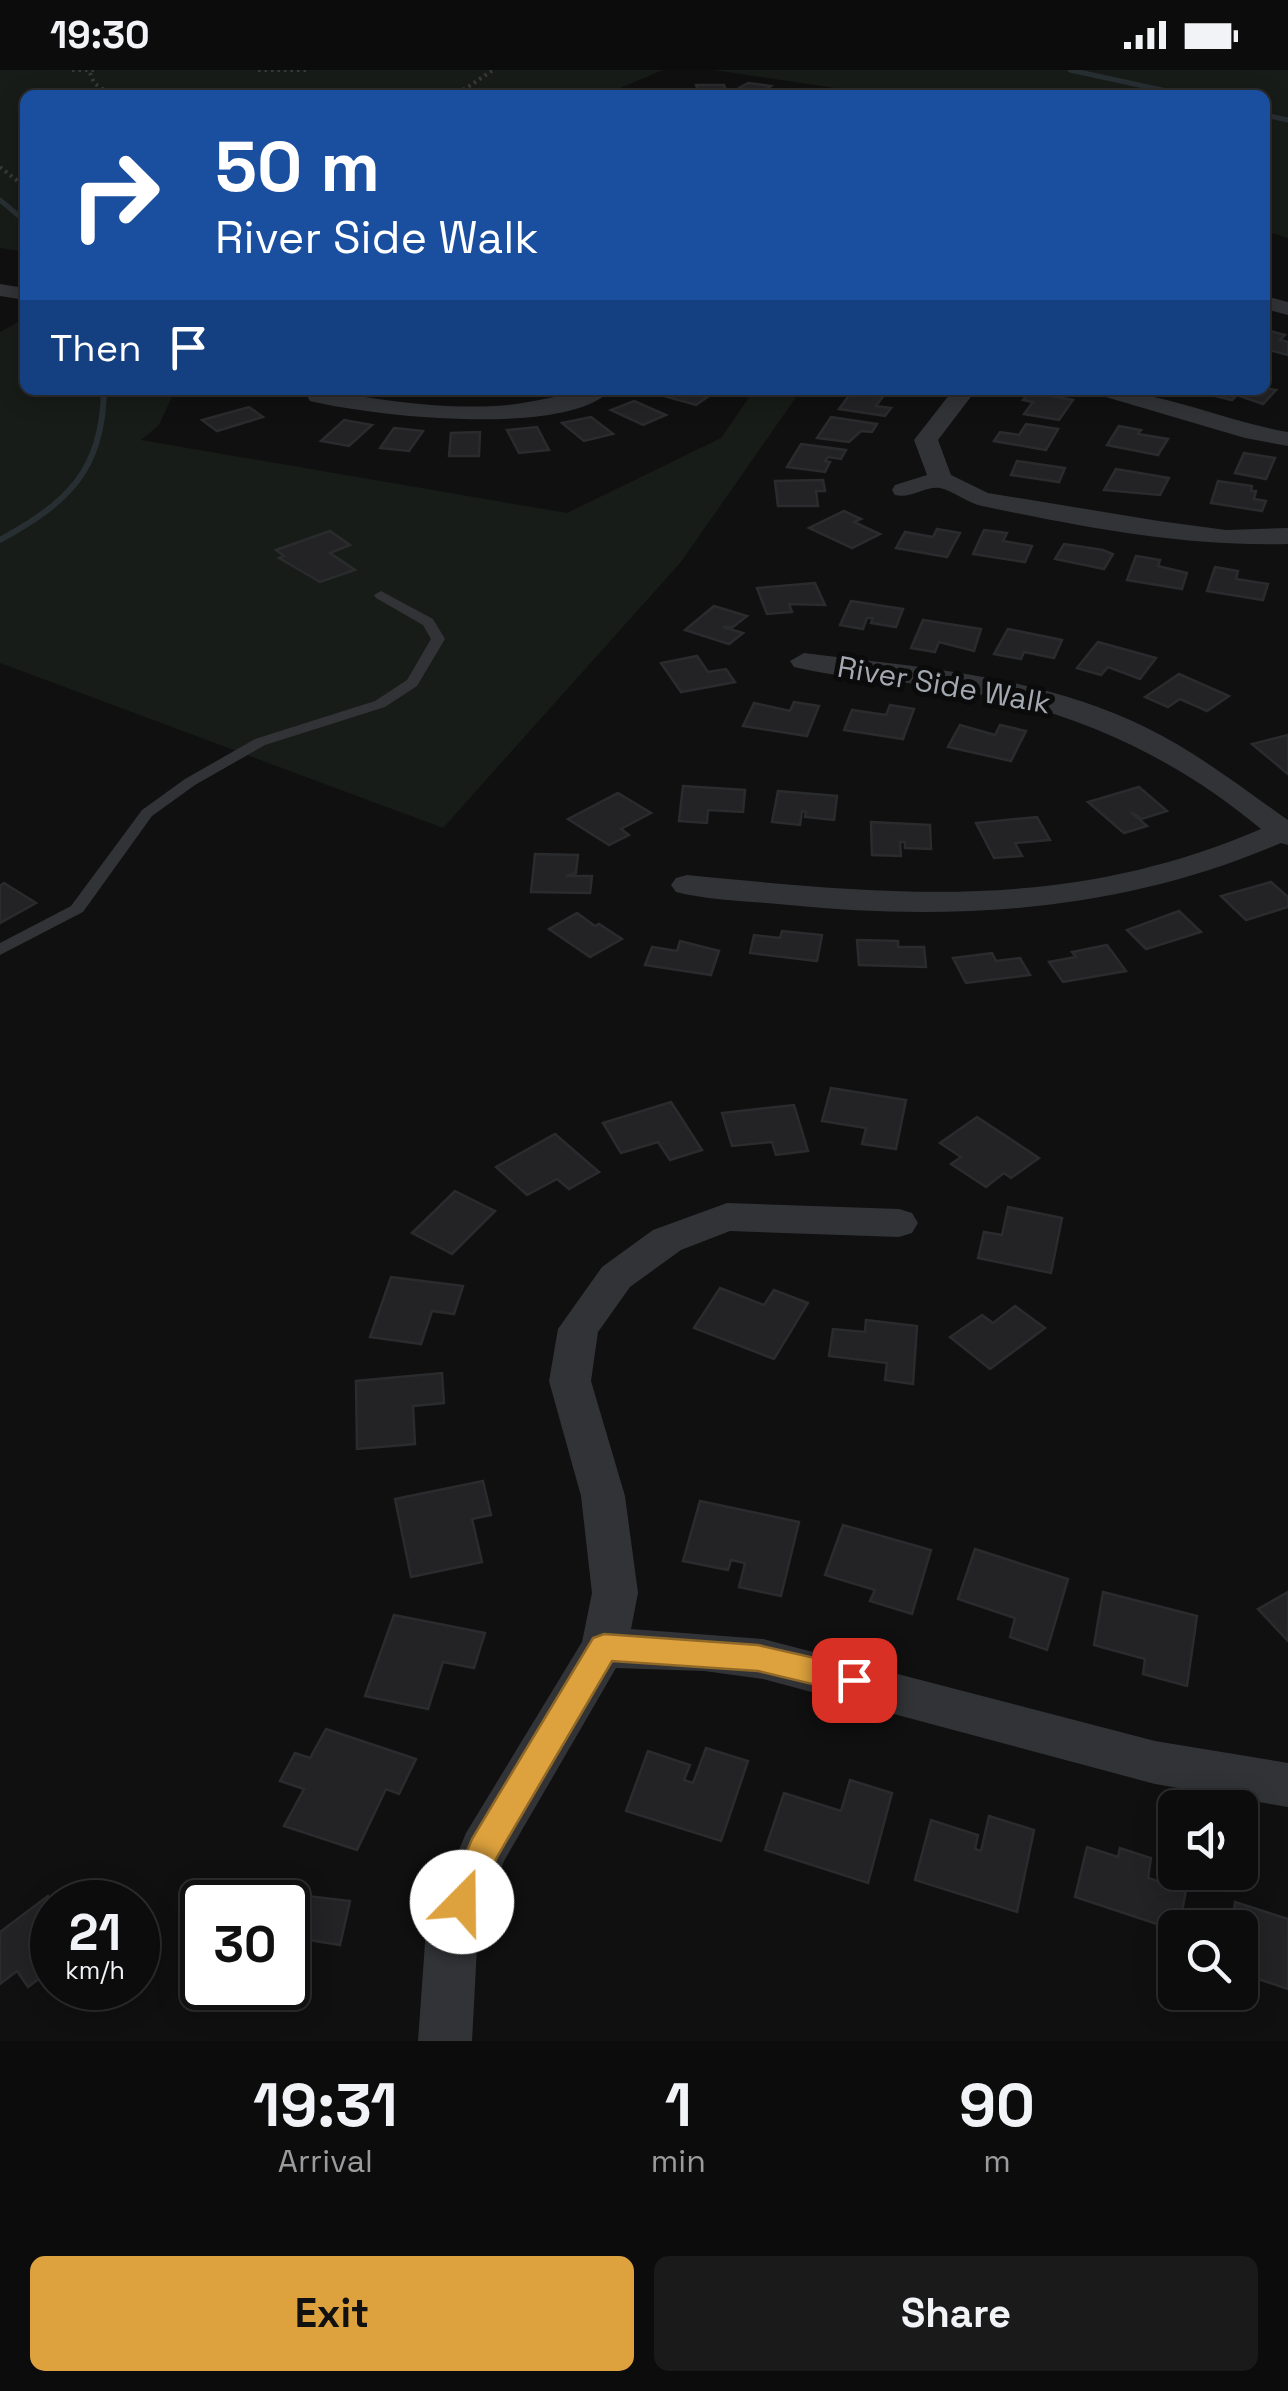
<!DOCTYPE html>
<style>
body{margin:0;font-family:"Space Grotesk",sans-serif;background:#1a1a1b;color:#f1f3f6;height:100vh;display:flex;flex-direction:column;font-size:38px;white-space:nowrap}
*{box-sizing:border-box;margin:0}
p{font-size:32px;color:#9a9b9d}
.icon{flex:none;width:55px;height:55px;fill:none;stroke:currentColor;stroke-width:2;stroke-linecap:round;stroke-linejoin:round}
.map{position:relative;height:1971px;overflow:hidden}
.panel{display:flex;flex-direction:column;background:#0c0c0d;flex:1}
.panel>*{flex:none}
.banner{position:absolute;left:20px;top:20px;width:1250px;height:305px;border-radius:15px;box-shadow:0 5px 25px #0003,0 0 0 2px #2c2c2e;background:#1a4fa0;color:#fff;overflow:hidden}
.tools{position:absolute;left:1158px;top:1720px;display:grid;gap:20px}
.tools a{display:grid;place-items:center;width:100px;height:100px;border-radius:15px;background:#0c0c0d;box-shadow:0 5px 25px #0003,0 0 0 2px #2c2c2e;font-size:50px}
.speed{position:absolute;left:30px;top:1810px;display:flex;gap:20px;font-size:50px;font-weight:700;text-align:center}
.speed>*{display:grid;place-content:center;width:130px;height:130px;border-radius:50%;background:#0c0c0d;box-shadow:0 5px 25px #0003,0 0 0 2px #2c2c2e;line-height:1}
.speed small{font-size:25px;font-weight:400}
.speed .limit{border:5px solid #111;border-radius:15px;background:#fff;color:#111}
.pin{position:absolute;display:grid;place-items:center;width:85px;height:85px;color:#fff;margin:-42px;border-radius:20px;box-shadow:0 5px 15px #0006}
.me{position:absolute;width:110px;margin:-55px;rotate:22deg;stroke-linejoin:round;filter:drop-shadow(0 0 8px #0008)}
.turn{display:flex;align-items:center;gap:35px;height:210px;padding:0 30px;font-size:45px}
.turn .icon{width:130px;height:130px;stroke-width:2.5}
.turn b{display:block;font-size:70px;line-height:85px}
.then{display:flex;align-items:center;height:95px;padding:0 30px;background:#0003;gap:20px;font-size:38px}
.eta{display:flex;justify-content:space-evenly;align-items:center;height:170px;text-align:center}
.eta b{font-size:60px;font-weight:700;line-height:70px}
.action{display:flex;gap:20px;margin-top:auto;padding:20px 30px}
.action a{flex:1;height:115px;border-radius:15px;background:#dda13d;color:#111;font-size:40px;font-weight:700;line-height:115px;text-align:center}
.action a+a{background:#1a1a1b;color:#f1f3f6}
.status{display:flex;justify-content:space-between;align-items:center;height:70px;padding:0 50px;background:#0c0c0d;direction:ltr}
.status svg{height:28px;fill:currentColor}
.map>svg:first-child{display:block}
.green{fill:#171c18}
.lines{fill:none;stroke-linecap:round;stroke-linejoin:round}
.stream-far1{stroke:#282f33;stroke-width:5}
.stream{stroke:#282f33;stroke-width:6}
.building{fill:#232325;stroke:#2a2b2d;stroke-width:2.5}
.path{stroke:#38393d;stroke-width:4;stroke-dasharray:2.5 4;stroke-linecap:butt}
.lane{fill:#323336;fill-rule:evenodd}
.street{fill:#323336;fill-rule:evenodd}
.route{fill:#dda13d;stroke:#906928;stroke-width:2.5}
.labels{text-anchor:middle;stroke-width:10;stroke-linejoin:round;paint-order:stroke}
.street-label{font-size:30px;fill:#a3a8b1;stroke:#0b0b0c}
</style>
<div class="status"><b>19:30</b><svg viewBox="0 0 49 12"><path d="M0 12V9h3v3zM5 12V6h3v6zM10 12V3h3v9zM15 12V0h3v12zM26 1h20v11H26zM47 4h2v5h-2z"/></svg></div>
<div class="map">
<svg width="1288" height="1971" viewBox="0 0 1288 1971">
<rect width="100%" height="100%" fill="#101011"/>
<g class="green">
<polygon points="0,0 663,0 603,25 25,25 25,182 0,178"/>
<polygon points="714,0 1288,0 1288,168 1265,161 1265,25 882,25"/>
<polygon points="25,248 25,320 175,320 159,355 141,370 567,443 721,368 754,320 801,320 681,492 443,758 0,593 0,262"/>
</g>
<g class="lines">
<g class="stream-far1">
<polyline points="1070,0 1185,25"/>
<polyline points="1265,45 1288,50"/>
<polyline points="0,130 25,151"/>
</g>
<path class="stream" d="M0,470C68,432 102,402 104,320"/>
</g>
<g class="building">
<polygon points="748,13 771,16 765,20 773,21 767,25 734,21"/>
<polygon points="696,15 724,15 727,24 700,25"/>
<polygon points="1266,260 1285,265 1280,270 1288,272 1288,285 1265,279"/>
<polygon points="1265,318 1276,320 1263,334 1237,325 1232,330 1211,325 1216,320"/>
<polygon points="700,320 712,324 696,335 650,322"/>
<polygon points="853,320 884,325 876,336 891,338 885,346 839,339"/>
<polygon points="1029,322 1073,330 1059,350 1024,344 1033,332 1023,330"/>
<polygon points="634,331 666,345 643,355 611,340"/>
<polygon points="249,337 263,347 217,361 202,350"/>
<polygon points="591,347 613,364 584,371 562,353"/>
<polygon points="831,347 877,354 872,362 861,361 849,372 817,368"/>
<polygon points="344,350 372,355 349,376 321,371"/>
<polygon points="1026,354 1058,359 1046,380 994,371 1000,362 1019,365"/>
<polygon points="1119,356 1141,360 1138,364 1168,369 1158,385 1107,375"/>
<polygon points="537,357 549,380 519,383 507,360"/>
<polygon points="394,358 423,361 409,381 380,378"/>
<polygon points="480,362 479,386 449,386 451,363"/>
<polygon points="801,374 846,380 841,389 828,387 825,391 830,392 825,402 787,397"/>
<polygon points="1244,383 1275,388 1266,409 1235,403"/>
<polygon points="1017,391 1065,398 1059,412 1011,405"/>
<polygon points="1116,399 1169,408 1160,425 1104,420"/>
<polygon points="823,410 825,421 816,421 818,436 778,436 775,411"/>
<polygon points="1218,411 1252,416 1251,421 1256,421 1254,429 1266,431 1262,441 1211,433"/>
<polygon points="844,441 861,449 854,452 880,464 852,478 809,458"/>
<polygon points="937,459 960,463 947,487 896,478 905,462 933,467"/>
<polygon points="984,460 1007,463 1003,471 1032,476 1025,492 973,484"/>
<polygon points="330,461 350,475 330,483 355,500 320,512 279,488 284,486 276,480"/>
<polygon points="1064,474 1103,480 1113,484 1104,499 1055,489"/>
<polygon points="1136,486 1160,490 1158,496 1187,503 1182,519 1127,510"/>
<polygon points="1215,497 1238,501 1236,509 1268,514 1263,530 1207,521"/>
<polygon points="815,513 825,535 789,534 792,542 767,544 757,518"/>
<polygon points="851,531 903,539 896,557 871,553 873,548 867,548 863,559 840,555"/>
<polygon points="714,536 747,546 733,557 723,557 743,563 729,574 685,560"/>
<polygon points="923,550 981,559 974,581 939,572 935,582 911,578"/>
<polygon points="1008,559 1062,570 1054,588 1024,582 1021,589 994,584"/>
<polygon points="1098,572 1156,588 1140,609 1108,597 1101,605 1077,598"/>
<polygon points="697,586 708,602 726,599 735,612 681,622 661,593"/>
<polygon points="1179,604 1229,626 1207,641 1180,629 1168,637 1145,627"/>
<polygon points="794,632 819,636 807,666 743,656 754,633 790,641"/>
<polygon points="890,635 914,639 903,669 844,660 852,640 886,645"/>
<polygon points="960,655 995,665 1000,655 1026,661 1011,691 948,677"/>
<polygon points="1288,665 1288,704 1252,674"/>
<polygon points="683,716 745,720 743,742 708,740 707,753 679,751"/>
<polygon points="1139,717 1167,741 1142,749 1131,742 1147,756 1124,763 1088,732"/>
<polygon points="778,721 837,726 834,750 805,747 806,742 802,741 800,755 772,752"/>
<polygon points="618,723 651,743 621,759 629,765 609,775 568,749"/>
<polygon points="1037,747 1050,770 1015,773 1022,786 994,788 976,753"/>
<polygon points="871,752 930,755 931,779 905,778 905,772 900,772 901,786 872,785"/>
<polygon points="535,784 578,785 576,803 566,806 592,806 590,823 531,822"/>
<polygon points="1271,812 1288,827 1288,837 1246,850 1221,826"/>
<polygon points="4,813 36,833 0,853 0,816"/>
<polygon points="1179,841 1201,862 1146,879 1127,860"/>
<polygon points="577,843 595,856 599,854 622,869 590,887 549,859"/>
<polygon points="782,861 822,865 817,891 750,883 754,865 780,868"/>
<polygon points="857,870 898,871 898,877 924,877 926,897 859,895"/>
<polygon points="680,871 719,881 711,905 645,895 652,877 677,881"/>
<polygon points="1107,875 1126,901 1063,912 1049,892 1076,887 1072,882"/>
<polygon points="992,883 996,891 1020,888 1030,905 966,913 953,888"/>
<polygon points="831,1018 906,1030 896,1079 862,1074 866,1058 822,1051"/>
<polygon points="671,1032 702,1080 670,1090 658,1072 621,1083 603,1053"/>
<polygon points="794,1035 808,1081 776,1085 772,1072 732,1076 722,1043"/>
<polygon points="977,1047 1039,1088 1011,1108 1004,1103 986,1117 951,1094 961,1087 940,1073"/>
<polygon points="555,1064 599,1102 569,1119 557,1109 527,1125 496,1097"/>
<polygon points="455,1121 495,1141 452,1184 412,1163"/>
<polygon points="1008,1137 1062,1148 1051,1203 978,1188 984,1162 1002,1165"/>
<polygon points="391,1207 463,1216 454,1244 432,1241 421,1274 370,1267"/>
<polygon points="720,1218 764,1235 774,1220 808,1233 774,1289 694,1258"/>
<polygon points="1015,1236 1045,1258 990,1299 950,1267 982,1245 993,1253"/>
<polygon points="866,1250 917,1256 913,1314 885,1310 887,1293 829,1286 833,1259 865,1262"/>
<polygon points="442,1303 444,1333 413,1336 415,1374 357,1379 356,1311"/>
<polygon points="483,1411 491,1445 472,1449 482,1492 411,1507 395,1429"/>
<polygon points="700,1431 799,1452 781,1526 739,1517 745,1493 731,1490 728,1500 683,1491"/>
<polygon points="843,1455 931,1480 912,1544 870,1531 875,1520 825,1505"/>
<polygon points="975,1479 1068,1509 1047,1580 1010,1567 1015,1548 958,1529"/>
<polygon points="1103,1522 1197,1546 1187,1616 1143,1604 1145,1589 1094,1575"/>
<polygon points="1288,1522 1288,1571 1258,1539"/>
<polygon points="394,1545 485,1563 474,1598 443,1592 428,1639 365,1626"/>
<polygon points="326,1659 416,1689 399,1724 386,1719 357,1780 284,1756 304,1719 280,1711 295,1683 310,1688"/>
<polygon points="706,1678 748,1691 721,1771 626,1741 648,1681 690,1695 684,1710 693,1713"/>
<polygon points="850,1710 892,1723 868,1813 765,1780 784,1723 841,1741"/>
<polygon points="989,1746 1034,1760 1017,1842 915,1810 931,1750 978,1765 975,1779 981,1781"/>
<polygon points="1087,1777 1118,1787 1120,1778 1151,1788 1148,1808 1186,1820 1179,1858 1175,1860 1075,1827"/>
<polygon points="248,1819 350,1831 340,1875 309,1870 293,1934 219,1925 221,1918 288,1918 288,1832 244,1832"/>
<polygon points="48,1826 53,1832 52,1899 28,1917 17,1901 0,1914 0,1862"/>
<polygon points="1235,1832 1288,1849 1288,1919 1240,1903 1240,1858 1232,1858"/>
</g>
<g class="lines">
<g class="path">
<polyline points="72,0 98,0"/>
<polyline points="258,0 307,0"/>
<polyline points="90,3 94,13 111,25"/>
<polyline points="444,25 465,19 493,0"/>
<polyline points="0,97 25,117"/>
</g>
<polygon class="lane" points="381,521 433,549 445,569 417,616 385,637 265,675 195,715 152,746 83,842 0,885 0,873 71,836 142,740 185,709 255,669 375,631 407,610 431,569 423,555 376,528 374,525"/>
<g class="street">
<polygon points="0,214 25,218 25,230 0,226"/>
<polygon points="1265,226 1288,232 1288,245 1265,239"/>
<path d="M323,320C379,330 437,339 495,336C535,334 571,320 611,320C566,368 371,346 310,331L307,326L310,321Z"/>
<path d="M953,320H976L938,370L951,405L988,423L1159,451L1226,460L1288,458V474C1186,477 1082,457 982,436C967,433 954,421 940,418C925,416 911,429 895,425L892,420L895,415L927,405L914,370Z"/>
<path d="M1096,320C1162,320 1223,351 1288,362V376L1245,368L1099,325Z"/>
<path d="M804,583C919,597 1042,606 1147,658C1198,683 1242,718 1288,750V775L1281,773C1124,841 957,852 789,835C752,831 712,831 676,822L671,815L676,808L687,805C893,825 1065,843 1261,759C1167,681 1065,637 945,618C896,610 843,609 794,597L790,591Z"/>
<polygon points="727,1133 899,1139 912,1143 918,1153 912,1163 899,1167 730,1161 681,1180 630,1217 598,1262 591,1311 625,1426 638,1523 631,1559 763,1569 1155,1671 1288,1693 1288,1737 1155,1714 763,1609 704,1601 616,1598 504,1791 478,1859 472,1971 418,1971 426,1859 466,1763 582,1572 592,1523 581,1426 549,1311 558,1259 602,1197 653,1160"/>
</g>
</g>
<polygon class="route" points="604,1564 758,1575 854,1597 865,1601 869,1610 865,1620 854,1624 758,1601 612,1591 497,1787 474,1843 462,1848 451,1843 446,1832 472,1769 593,1568"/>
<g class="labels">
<g class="street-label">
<text transform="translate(944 615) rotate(10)" y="10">River Side Walk</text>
</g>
</g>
</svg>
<div class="tools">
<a><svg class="icon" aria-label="sound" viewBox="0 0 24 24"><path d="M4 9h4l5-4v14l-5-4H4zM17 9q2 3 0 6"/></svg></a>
<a><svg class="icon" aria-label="search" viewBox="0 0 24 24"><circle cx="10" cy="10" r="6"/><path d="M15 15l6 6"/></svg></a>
</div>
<div class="speed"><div>21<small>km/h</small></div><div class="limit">30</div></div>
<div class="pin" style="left:854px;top:1610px;background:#d93025"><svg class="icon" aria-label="arrive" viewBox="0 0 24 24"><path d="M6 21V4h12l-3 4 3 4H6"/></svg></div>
<svg class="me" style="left:462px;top:1832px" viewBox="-20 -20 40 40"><circle r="19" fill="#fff"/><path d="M0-13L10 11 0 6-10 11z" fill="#dda13d"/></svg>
<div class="banner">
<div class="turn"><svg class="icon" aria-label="right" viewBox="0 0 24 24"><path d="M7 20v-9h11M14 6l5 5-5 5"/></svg><div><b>50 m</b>River Side Walk</div></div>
<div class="then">Then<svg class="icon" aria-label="arrive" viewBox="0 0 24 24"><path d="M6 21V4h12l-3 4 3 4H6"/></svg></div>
</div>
</div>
<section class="panel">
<div class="eta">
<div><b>19:31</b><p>Arrival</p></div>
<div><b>1</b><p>min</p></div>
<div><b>90</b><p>m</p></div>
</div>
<div class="action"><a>Exit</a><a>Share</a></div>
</section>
